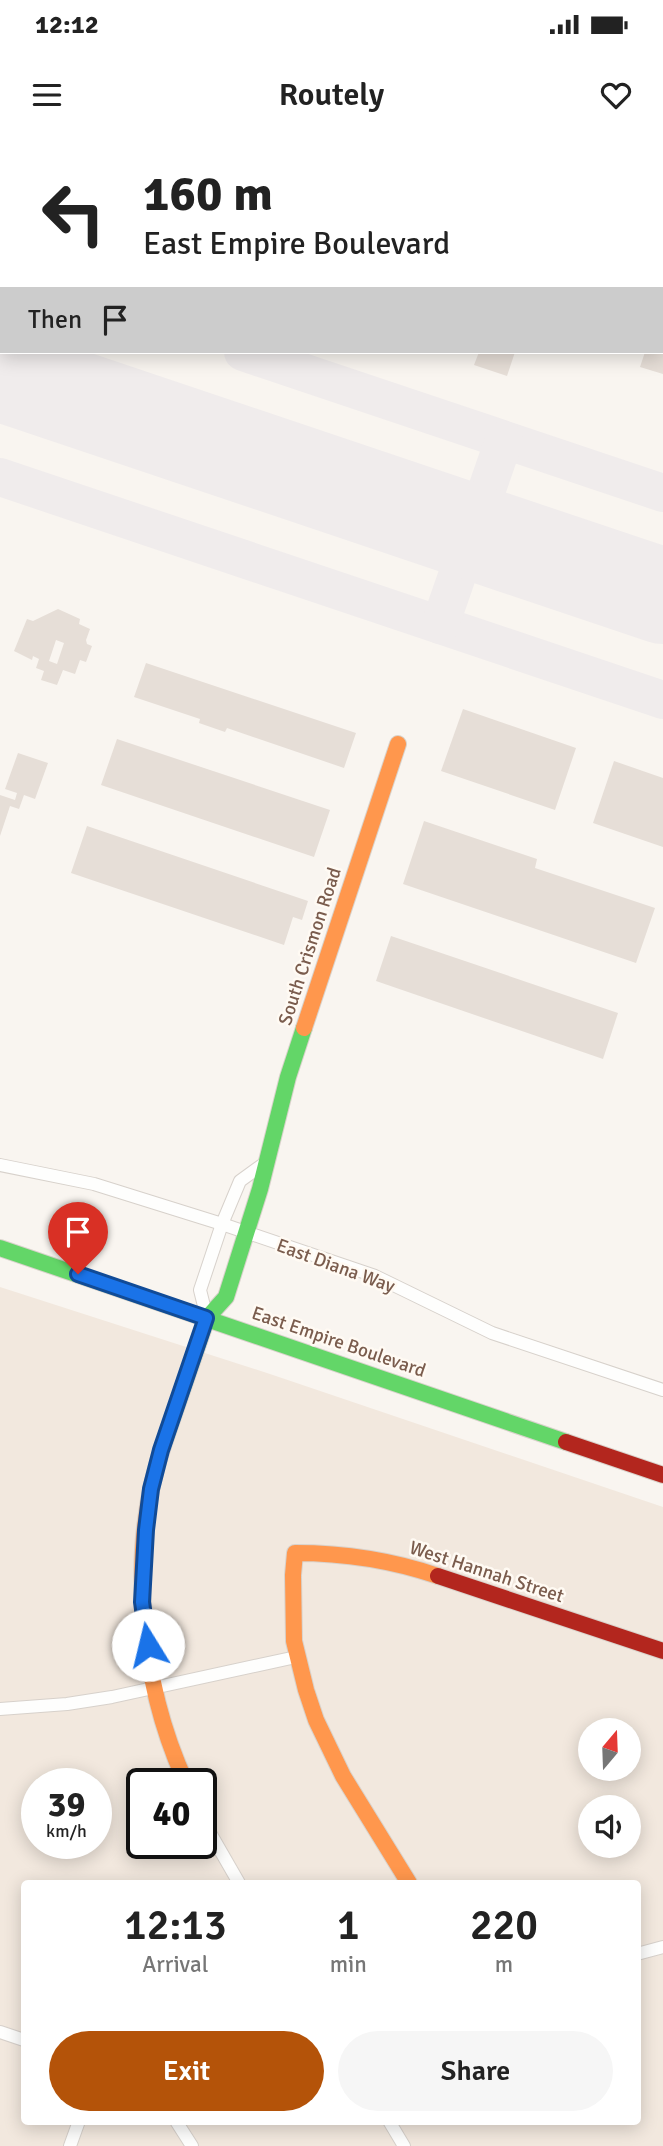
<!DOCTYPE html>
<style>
body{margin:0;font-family:Signika,sans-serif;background:#f6f6f6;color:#222;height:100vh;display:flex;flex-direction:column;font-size:26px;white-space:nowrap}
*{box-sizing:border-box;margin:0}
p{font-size:23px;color:#767676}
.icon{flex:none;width:38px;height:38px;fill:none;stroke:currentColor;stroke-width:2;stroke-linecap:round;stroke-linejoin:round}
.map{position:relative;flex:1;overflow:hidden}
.details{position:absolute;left:21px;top:1740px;width:620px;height:245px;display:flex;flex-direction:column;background:#fff;border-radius:7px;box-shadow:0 4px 18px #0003}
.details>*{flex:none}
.hud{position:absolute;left:0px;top:0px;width:663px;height:214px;box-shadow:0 4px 18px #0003;background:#fff;color:#222;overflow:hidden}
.needle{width:46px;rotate:19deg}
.tools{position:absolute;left:578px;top:1578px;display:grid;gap:14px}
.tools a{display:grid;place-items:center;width:63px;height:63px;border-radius:50%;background:#fff;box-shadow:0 4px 18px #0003;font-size:35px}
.speed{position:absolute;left:21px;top:1628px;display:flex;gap:14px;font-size:35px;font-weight:700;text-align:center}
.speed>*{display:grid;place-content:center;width:91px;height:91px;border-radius:50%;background:#fff;box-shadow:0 4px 18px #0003;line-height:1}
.speed small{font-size:18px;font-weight:400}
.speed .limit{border:4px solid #111;border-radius:10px;background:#fff;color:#111}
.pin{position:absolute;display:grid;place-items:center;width:60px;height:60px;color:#fff;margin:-72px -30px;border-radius:50% 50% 50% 0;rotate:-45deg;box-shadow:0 0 7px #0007}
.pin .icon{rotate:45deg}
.me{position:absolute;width:77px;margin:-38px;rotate:351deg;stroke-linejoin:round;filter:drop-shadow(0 0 5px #0008)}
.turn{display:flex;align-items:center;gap:24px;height:147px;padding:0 28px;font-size:32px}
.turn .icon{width:91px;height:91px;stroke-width:2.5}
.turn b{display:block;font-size:49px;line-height:60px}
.then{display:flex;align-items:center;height:66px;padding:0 28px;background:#0003;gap:14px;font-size:26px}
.eta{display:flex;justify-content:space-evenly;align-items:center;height:119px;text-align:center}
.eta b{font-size:42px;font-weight:600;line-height:49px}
.primary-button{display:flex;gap:14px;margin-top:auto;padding:14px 28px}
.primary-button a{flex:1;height:80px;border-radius:42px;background:#b45309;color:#fff;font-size:28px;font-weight:600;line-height:80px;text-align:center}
.primary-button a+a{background:#f6f6f6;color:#222}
.status{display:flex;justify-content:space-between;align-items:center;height:49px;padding:0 35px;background:#fff;direction:ltr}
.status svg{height:19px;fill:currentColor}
header{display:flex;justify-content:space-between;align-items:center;height:91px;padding:0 28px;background:#fff;font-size:32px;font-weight:600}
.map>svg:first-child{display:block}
.residential{fill:#f2e8de;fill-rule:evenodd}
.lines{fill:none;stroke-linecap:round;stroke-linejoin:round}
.taxiway{stroke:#f0ecec;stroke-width:38}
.runway{stroke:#f0ecec;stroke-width:96}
.building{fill:#e6ded7;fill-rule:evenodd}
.street-casing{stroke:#d7d1cb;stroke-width:14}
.fast-casing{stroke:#d9d2cb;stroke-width:18}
.slow-casing{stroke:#d9d2cb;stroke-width:18}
.jam-casing{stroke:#d9d2cb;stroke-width:18}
.street{stroke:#fefefd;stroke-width:12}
.fast{stroke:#63d668;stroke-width:16}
.slow{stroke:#ff974d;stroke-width:16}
.jam{stroke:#b3261e;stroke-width:16}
.route-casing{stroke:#114b97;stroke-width:18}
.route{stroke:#1a73e8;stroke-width:12}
.labels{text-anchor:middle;stroke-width:5;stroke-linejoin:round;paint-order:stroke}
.street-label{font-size:19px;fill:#7a5c4d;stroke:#fffaf3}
</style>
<div class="status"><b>12:12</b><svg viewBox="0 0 49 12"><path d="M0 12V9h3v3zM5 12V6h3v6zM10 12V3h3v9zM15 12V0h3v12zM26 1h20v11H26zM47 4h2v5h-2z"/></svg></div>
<header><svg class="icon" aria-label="menu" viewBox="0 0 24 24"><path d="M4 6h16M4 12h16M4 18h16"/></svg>Routely<svg class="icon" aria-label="heart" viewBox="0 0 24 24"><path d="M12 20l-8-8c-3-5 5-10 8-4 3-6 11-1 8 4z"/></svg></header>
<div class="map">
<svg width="663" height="2006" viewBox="0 0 663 2006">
<rect width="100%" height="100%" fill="#f9f5f0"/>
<path class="residential" d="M0,1147L270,1234L663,1367V2006H0ZM590,1591H628V1629H590ZM37,1643H96V1703H37ZM142,1643H201V1703H142ZM590,1668H628V1706H590ZM24,1743H637V1981H24Z"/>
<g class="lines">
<g class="taxiway">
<polyline points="56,2 56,0"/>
<polyline points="0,123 2,122"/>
<polyline points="243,212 663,353"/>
<polyline points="0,337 663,560"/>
<polyline points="440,485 504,300"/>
</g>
<polyline class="runway" points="0,233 663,456"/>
</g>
<g class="building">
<polygon points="479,212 515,212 507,236 474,225"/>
<polygon points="645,212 663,212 663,234 640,227"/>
<path d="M58,469L80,479L79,484L90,489L86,500L87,504L92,506L86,522L80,520L75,534L63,530L57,545L41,540L44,531L36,528L39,519L33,516L32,520L14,511L27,479L33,481ZM56,500L64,503L57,524L49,521Z"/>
<polygon points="146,523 356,593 344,628 227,588 225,592 199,583 200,579 134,557"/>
<polygon points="463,569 576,608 555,670 441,631"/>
<polygon points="117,599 330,670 314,717 101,645"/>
<polygon points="18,613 48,623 35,659 24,655 19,669 10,666 0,696 0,655 15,660 17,653 5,649"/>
<polygon points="614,621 663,638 663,707 593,683"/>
<polygon points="424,681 537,719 535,728 655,768 636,823 403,744"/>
<polygon points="87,686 308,761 302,780 293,777 284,805 71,733"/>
<polygon points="391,796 618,873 603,919 376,841"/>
</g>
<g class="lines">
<g class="street-casing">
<g id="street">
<polyline points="288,0 293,2"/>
<polyline points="662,48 663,44"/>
<polyline points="662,126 663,126"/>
<polyline points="0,1025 94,1044 222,1084 375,1136 492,1193 663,1250"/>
<polyline points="207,1178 200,1150 222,1084 240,1041 265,1023"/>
<polyline points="0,1569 67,1564 112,1557 296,1517"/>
<polyline points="201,1677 239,1743"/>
<polyline points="637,1814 663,1807"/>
<polyline points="0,1892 24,1900"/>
<polyline points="176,1981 192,2006"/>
<polyline points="389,1981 404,2006"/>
<polyline points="70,2006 79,1981"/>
</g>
</g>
<g class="fast-casing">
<g id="fast">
<polyline points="0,1108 566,1302"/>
<polyline points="163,1306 207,1178 226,1157 260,1049 288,937 304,888"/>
</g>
</g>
<g class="slow-casing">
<g id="slow">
<polyline points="304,888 398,604"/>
<path d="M163,1306C127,1411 140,1543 186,1643"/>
<path d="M409,1743L343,1636L316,1580L306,1550L294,1501L293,1435L295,1413C344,1413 391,1420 438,1436"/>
</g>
</g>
<g class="jam-casing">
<g id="jam">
<polyline points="566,1302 663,1335"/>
<polyline points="438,1436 663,1511"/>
</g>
</g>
<use href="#street" class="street"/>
<use href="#fast" class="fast"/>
<use href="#slow" class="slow"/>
<use href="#jam" class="jam"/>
</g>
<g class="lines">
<g class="route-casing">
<polyline id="route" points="78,1134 206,1178 161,1310 151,1349 146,1390 142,1462 148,1505"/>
</g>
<use href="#route" class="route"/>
</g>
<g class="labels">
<g class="street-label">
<text transform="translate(309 806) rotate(-72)" y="7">South Crismon Road</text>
<text transform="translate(336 1125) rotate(20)" y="7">East Diana Way</text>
<text transform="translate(339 1201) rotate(19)" y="7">East Empire Boulevard</text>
<text transform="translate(487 1431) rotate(18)" y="7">West Hannah Street</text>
</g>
</g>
</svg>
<div class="tools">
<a><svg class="needle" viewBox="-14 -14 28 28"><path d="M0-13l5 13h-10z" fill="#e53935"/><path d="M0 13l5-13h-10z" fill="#767676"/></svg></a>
<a><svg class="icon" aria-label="sound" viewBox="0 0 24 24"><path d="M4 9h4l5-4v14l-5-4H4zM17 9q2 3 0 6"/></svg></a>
</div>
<div class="speed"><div>39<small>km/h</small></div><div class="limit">40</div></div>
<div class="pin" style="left:78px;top:1134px;background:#d93025"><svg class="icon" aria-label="arrive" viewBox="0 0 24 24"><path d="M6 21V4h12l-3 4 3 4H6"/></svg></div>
<svg class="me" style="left:148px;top:1505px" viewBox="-20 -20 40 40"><circle r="19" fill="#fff"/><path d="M0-13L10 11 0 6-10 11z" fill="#1a73e8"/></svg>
<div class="hud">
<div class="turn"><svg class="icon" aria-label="left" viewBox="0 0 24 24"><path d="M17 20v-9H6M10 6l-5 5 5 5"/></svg><div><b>160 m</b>East Empire Boulevard</div></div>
<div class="then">Then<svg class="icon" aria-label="arrive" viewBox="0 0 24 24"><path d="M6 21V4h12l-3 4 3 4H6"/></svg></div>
</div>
<section class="details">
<div class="eta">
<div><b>12:13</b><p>Arrival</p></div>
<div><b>1</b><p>min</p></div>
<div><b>220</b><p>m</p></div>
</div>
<div class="primary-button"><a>Exit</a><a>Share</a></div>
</section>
</div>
